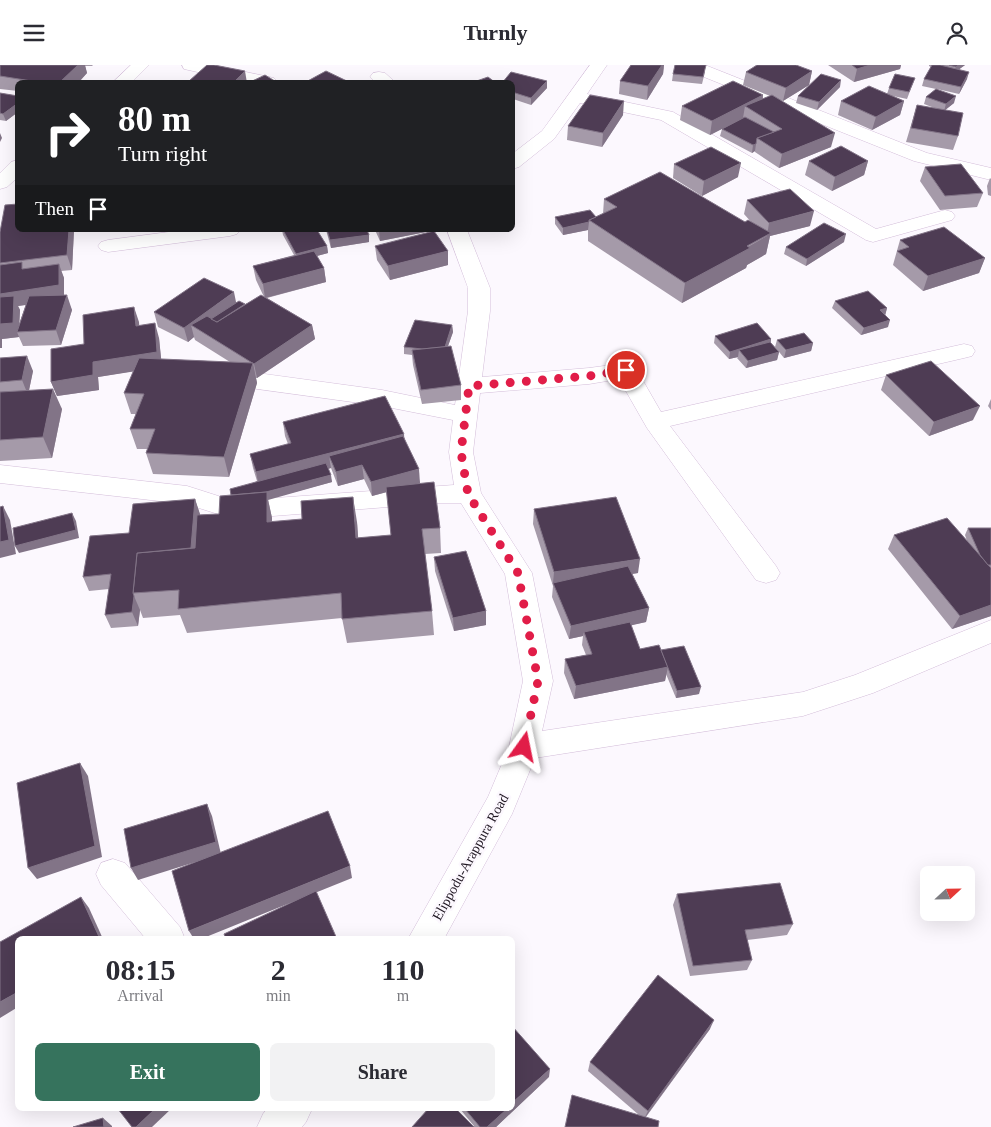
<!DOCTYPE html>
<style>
body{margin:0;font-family:Georgia,serif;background:#f2f2f3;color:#2b2b33;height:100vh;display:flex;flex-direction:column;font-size:19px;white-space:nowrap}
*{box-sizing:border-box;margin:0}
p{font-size:16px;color:#7c7c81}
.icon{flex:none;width:28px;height:28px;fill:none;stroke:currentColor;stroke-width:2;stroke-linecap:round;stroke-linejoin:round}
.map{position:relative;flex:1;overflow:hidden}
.panel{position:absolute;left:15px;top:871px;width:500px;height:175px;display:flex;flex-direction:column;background:#fff;border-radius:8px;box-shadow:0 5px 20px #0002}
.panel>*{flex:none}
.guide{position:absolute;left:15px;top:15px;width:500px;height:152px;border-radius:8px;box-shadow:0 5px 20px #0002;background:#202124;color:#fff;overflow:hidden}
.needle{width:32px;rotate:68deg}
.tools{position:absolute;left:920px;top:801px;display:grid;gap:10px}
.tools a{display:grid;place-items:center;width:55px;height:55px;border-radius:8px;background:#fff;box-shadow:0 5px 20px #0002;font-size:25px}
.pin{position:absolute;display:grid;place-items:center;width:42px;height:42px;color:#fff;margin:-21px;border:2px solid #fff;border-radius:50%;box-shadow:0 1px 5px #0007}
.me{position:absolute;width:55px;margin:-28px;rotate:12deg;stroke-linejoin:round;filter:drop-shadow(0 0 4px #0008)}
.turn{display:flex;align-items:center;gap:18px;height:105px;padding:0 20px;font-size:22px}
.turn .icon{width:65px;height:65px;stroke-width:2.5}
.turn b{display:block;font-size:35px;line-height:42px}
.then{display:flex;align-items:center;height:48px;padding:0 20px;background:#0003;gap:10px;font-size:19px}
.eta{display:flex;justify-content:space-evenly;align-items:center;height:85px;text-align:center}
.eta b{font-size:30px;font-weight:600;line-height:35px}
.action{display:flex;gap:10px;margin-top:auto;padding:10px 20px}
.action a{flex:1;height:58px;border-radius:8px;background:#36735d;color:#fff;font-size:20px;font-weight:600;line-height:58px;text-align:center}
.action a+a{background:#f2f2f3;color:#2b2b33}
header{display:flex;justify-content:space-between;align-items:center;height:65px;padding:0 20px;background:#fff;font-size:22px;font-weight:600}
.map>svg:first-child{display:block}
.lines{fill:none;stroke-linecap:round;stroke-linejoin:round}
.minor-casing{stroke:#d3bdd9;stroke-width:1}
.minor{fill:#fff;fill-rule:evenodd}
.wall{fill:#a59aa9;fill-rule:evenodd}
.shaded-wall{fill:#827487}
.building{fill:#4e3c54;stroke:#827487}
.route{stroke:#e11d48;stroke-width:9;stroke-dasharray:0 16.2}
.labels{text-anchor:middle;stroke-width:5;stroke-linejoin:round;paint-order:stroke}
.street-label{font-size:14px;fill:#201823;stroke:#fcf8fe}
</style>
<header><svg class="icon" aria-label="menu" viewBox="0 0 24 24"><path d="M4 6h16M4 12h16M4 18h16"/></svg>Turnly<svg class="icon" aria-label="person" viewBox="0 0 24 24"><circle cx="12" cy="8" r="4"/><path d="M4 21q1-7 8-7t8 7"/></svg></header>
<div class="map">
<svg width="991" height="1062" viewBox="0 0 991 1062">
<rect width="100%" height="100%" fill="#fcf8fe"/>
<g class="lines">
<g class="minor-casing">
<g id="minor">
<polygon points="131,0 149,0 131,18 112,18"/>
<polygon points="182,0 213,0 274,13 277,17 247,18 184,4"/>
<polygon points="590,0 607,0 587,29 673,47 876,164 945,145 952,147 955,151 952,155 880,175 873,177 866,175 661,55 580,38 554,74 519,102 512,104 512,89 542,66"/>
<polygon points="682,0 705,0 927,88 991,103 991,115 914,96 684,4"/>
<polygon points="379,7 385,8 396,18 376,18 370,12 373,8"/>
<polygon points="18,95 18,112 7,122 0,124 0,108 11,97"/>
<polygon points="184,165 240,165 237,169 230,171 108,187 101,185 98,181 101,177 108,175"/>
<polygon points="447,165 467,165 490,223 490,246 482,312 589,303 626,298 634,300 661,347 964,279 972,281 975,286 972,291 964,293 670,361 776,501 780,508 776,515 766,518 756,515 647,363 619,314 589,319 480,328 473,387 481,428 532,508 553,616 542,666 803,627 855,610 991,555 991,578 873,628 803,651 535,693 512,749 444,874 408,874 488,732 509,682 523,616 505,509 461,438 439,438 234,454 186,439 0,418 0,400 187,421 234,436 454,420 449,387 453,355 382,341 220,319 212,316 208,311 212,306 220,303 382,325 455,340 468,246 468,223"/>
<polygon points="113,794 125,798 180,862 185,874 146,874 101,820 96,809 101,798"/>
<polygon points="267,1044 312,1044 306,1057 302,1062 257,1062 263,1049"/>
</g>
</g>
<use href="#minor" class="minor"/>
</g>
<g class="wall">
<polygon points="0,0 93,0 92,1 85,1 87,8 78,18 18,18 18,26 0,24"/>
<polygon points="631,0 664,0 663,9 647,35 619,29 620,16"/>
<polygon points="828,0 901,0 900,4 854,17"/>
<polygon points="929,0 965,0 959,4 967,14 959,29 937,24 954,38 945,45 958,71 953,85 906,77 917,40 937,44 924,39 926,32 936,24 922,21 924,14 931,2 929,1"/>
<polygon points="812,6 809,20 783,36 780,35 831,82 779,103 755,87 755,86 752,88 720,71 722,64 710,70 680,55 682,41 763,30 763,34 770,31 743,20 746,7"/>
<polygon points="705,7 702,19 672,16 673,9"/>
<polygon points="915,13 907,34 893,31 904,36 900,50 872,65 838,50 841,36 887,29 889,23"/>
<polygon points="512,18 547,23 531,40 513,34 512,42"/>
<polygon points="840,22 817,45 796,38 798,31"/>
<polygon points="0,28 18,31 18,47 6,56 0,55"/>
<polygon points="623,50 602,82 567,75 568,61"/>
<polygon points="809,96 868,96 864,110 832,126 805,110"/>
<polygon points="674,99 738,112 702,131 673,113"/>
<polygon points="925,102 983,128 977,142 940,145 920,116"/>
<polygon points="990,113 991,114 991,131 988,130 987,121"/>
<polygon points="604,134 752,158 744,149 747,135 810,161 770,171 766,189 747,200 746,203 682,238 588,176 588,165 563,170 555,159 555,152 596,152 603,149"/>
<path d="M74,165L72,205L61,206L64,213V230L72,245L61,280L23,281L19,272L2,274V283H0V167ZM26,240L19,259L20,245L18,241Z"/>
<polygon points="282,165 317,165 327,181 328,188 317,191 324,203 326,217 267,233 312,260 315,274 257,313 256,313 257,318 229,412 153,409 146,388 147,384 137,384 130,364 136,349 131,349 124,328 134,306 98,312 99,325 57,331 51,317 84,279 139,257 139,261 159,273 161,294 230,297 195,275 194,272 188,277 158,262 154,247 236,237 245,239 264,232 256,215 253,201 294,190 283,170"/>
<polygon points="326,165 367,165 369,177 331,183"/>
<polygon points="375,165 436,165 380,176"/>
<polygon points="900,175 985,193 979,208 923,226 893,200"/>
<polygon points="844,177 806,201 784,189 786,182"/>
<polygon points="375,181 448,186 448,200 390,215 377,195"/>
<polygon points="835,236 887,243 885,250 888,262 861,270 832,243"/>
<polygon points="452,260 453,267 448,281 461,320 461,335 422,339 413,300 412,290 404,289 404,282"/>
<polygon points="715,271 771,274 771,278 779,287 777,295 746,303 737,293 738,292 729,294 714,278"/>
<polygon points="777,275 813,278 811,286 784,293 775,282"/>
<polygon points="0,293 33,306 29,325 62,344 52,393 0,396"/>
<polygon points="886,310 973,355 929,371 881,325"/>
<polygon points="991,334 991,345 988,341"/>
<path d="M283,357L404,369V372L420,418L440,463L441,488L425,489L432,546L434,570L347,578L342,553L187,568L180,550L143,553L140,545L138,561L111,563L105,550L109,524L89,526L83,512L129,468L195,434L200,450L219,449L231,430L257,416L253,403L250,389L288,379L285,371ZM331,403L338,421L364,414L372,431L387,427L391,470L358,473L357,457H272V453L268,434L332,417L328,404Z"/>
<polygon points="534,444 638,508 632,509 649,543 646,557 631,560 640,584 661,586 699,629 676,633 666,609 665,616 574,634 564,608 565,594 586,590 582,580 583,571 569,574 552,532 553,521 533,459"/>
<polygon points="968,463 991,463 991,551 952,564 888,484 894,470 967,476 965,470"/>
<polygon points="434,492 486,546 486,560 454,566 435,506"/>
<polygon points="677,829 793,859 787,870 747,875 752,895 747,905 690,911 673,840"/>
<polygon points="710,964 646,1052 639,1050 588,1006 590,997"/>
<polygon points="549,1012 496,1062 412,1062 474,1061 460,1044 512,1044"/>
</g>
<g class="shaded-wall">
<polygon points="78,0 85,0 87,8 78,18 59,18"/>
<polygon points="662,0 664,0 663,9 647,35 648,21"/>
<polygon points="870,0 901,0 900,4 854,17 857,4"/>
<polygon points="958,0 965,0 953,9 956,2"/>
<polygon points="245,6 247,18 233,18"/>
<polygon points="812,6 809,20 783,36 786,23"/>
<polygon points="969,7 967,14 959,29 961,22"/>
<polygon points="841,15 840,22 817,45 819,37"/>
<polygon points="547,16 547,23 531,40 531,33"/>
<polygon points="763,30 761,44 745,41 743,53 710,70 712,56"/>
<polygon points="956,31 954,38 944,46 946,39"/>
<polygon points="624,36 623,50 602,82 603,68"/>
<polygon points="904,36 900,50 872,65 876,52"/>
<polygon points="18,38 18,47 6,56 3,49"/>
<polygon points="0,68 2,73 0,77"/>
<polygon points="835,68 831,82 779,103 782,89"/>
<polygon points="756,79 755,86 752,88 753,80"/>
<polygon points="868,96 864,110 832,126 835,112"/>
<polygon points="741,98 738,112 702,131 704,116"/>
<polygon points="814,146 810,161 770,171 766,189 747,200 746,203 682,238 685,218 767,171 769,158"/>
<polygon points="589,157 588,165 563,170 563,163"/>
<polygon points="69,165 74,165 72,205 67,190"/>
<polygon points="379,165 436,165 380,176"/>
<polygon points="846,169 844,177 806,201 807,194"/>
<polygon points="369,170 369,177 331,183 330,175"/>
<polygon points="327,181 328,188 298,196 296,189"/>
<polygon points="448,186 448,200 390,215 388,201"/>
<polygon points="985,193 979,208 923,226 928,211"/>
<polygon points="59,199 64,213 64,234 18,241 20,245 19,267 17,267 19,272 2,274 2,283 0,283 0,229"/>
<polygon points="324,203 326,217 265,233 263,219"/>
<polygon points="234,227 237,242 209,255 191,260 194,272 188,277 184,263"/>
<polygon points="67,230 72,245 61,280 56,265"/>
<polygon points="134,242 139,257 140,276 136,261"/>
<polygon points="887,243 885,251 880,245"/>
<polygon points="890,255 888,262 861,270 864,263"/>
<polygon points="155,258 159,273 162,302 98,312 99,325 57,331 51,317 93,297"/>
<polygon points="312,260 315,274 257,313 254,299"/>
<polygon points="452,260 453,267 443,295 443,287"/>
<polygon points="771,274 770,282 739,285 738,292 729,294 730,287"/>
<polygon points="813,278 811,286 784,293 786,285"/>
<polygon points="779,287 777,295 746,303 748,296"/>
<polygon points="27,291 33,306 28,330 22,315"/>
<polygon points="253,298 257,318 229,412 224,392"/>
<polygon points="53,324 62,344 52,393 43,372"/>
<polygon points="980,341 973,355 929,371 934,357"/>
<polygon points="404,369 405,384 329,391 331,403 259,422 256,407"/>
<polygon points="362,400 364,414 338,421 336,407"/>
<polygon points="419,404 420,418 372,431 371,417"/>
<polygon points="331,410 332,417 268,435 272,453 272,482 233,436"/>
<polygon points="353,432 357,457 360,498 356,473"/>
<polygon points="195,434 200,449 195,505 190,491"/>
<polygon points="3,441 10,455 16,489 0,493 0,477"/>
<polygon points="72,448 76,456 79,473 19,488 15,481"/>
<polygon points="640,494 638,508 554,521 553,518 554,507"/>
<polygon points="134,531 140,545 138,561 132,547"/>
<polygon points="991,540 991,551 952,564 960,551"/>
<polygon points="649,543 646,557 585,571 584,567 583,571 569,574 571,561"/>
<polygon points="486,546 486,560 454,566 453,553"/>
<polygon points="668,602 665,616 574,634 576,621"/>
<polygon points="701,622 699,629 676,633 677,626"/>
<polygon points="80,698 88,711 102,792 37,814 28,803"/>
<polygon points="207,739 212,751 221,789 138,815 131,803"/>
<polygon points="350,801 352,813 201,874 194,874 189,866"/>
<polygon points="81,832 89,843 103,874 100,874"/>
<polygon points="18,927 18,942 0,953 0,937"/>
<polygon points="714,955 710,964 644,1054 648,1046"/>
<polygon points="550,1004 549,1012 496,1062 487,1062 507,1044 512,1044 512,1038"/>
<polygon points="155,1044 171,1044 152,1062 136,1062"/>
<polygon points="103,1053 112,1061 112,1062 104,1062"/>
</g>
<g class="building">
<polygon points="0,0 78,0 59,18 44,18 0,11"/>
<polygon points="207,0 214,0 245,6 233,18 196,18 189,16"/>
<polygon points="631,0 662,0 648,21 620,16"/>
<polygon points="675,0 706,0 703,12 673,9"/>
<polygon points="757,0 796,0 812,6 786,23 746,7"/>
<polygon points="852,0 870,0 857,4"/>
<polygon points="932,0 940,0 969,7 961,22 924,14"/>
<polygon points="949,0 958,0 956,2"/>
<polygon points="326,6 351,18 304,18"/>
<polygon points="511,7 547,16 531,33 512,27 512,18 502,18"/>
<polygon points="821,9 841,15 819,37 798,31"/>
<polygon points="895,9 915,13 909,27 889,23"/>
<polygon points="265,10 278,18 248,18"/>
<polygon points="488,12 496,18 471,18"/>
<polygon points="398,16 401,18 393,18"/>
<polygon points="733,16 763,30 712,56 682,41"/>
<polygon points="869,21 904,36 876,52 841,36"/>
<polygon points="936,24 956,31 946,39 926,32"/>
<polygon points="0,28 18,31 18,38 3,49 0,48"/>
<polygon points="590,30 624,36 603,68 568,61"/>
<polygon points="772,30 835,68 782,89 757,73 782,64 745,41"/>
<polygon points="917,40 963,48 958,71 911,63"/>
<polygon points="745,52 774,67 757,73 756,79 753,80 722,64"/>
<polygon points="841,81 868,96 835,112 809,96"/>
<polygon points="711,82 741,98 704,116 674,99"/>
<polygon points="961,99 983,128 945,131 925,102"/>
<polygon points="660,107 745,157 748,155 771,168 747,181 750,183 685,218 589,155 617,142 604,134"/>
<polygon points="790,124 814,146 769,158 747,135"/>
<polygon points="18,139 18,165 69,165 67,190 0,198 0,167 5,140"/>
<polygon points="590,145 596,152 589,155 589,157 563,163 555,152"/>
<polygon points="824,158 846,169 807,194 786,182"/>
<polygon points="944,162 985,193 928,211 897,186 909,182 900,175"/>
<polygon points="283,165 317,165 327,181 296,189"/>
<polygon points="327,165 367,165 369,170 330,175"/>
<polygon points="434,166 448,186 388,201 375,181"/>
<polygon points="314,186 324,203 263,219 253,201"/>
<polygon points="22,197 22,204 59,199 59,220 0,229 0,200"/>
<polygon points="204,213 234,227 184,263 154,247"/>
<polygon points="868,226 887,243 880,245 890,255 864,263 835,236"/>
<polygon points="67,230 56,265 17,267 29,231"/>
<polygon points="261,230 312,260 254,299 191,260 207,251 217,257"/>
<polygon points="14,231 13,258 0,259 0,232"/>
<polygon points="239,236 245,239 217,257 211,254"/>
<polygon points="134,242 136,261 155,258 157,287 93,297 93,310 51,317 51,284 84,279 83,250"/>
<polygon points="415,255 452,260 445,282 422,284 404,282"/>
<polygon points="757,258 771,274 730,287 715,271"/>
<polygon points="804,268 813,278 786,285 777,275"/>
<polygon points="770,277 779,287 748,296 739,285"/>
<polygon points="451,281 461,320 421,325 412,285"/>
<polygon points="27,291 22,315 0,317 0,293"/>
<polygon points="139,293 253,298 224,392 146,388 155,364 130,364 144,329 124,328"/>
<polygon points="931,296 980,341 934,357 886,310"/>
<polygon points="53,324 43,372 0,375 0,327"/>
<polygon points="385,331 404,369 256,407 250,389 291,378 283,357"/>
<polygon points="403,371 419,404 371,417 362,400 336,407 329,391"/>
<polygon points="326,398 331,410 266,427 231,430 230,424"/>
<polygon points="434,417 440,463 422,464 432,546 342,554 341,528 178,544 179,525 133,528 137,488 195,483 197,450 219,449 220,431 267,427 267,457 302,454 301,436 353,432 356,473 391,470 386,422"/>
<polygon points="616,432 640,494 554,507 534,444"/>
<polygon points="195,434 191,483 137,488 133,528 134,531 132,547 105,550 111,509 83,512 90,471 129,468 133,439"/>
<polygon points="3,441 9,475 0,477 0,442"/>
<polygon points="72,448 76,465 15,481 13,463"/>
<polygon points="947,453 991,503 991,540 960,551 894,470"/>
<polygon points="968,463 991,463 991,500 988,500 980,490"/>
<polygon points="466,486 486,546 453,553 434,492"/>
<polygon points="628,501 649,543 571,561 553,518"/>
<polygon points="630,557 640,584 659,580 668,602 576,621 565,594 592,589 584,567"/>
<polygon points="684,581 701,622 677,626 661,585"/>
<polygon points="80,698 95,781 28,803 17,718"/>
<polygon points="207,739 216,777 131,803 124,764"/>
<polygon points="328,746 350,801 189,866 172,806"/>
<polygon points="780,818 793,859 745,865 752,895 693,901 677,829"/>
<polygon points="316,826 337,874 226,874 224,869"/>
<polygon points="81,832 100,874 18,874 18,927 0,937 0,877"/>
<polygon points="658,910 714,955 648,1046 590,997"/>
<polygon points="512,961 550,1004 512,1038"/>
<polygon points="572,1030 659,1056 658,1062 565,1062"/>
<polygon points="118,1044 155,1044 136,1062 132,1062"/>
<polygon points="428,1044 456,1044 474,1062 412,1062"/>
<polygon points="465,1044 507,1044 487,1062 480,1062"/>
<polygon points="103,1053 104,1062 73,1062"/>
</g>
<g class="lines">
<polyline class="route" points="524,682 538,616 518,508 468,429 461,387 469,321 589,311 626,305"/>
</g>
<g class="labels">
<g class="street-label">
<text transform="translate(470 792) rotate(-61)" y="5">Elippodu-Arappura Road</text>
</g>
</g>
</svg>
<div class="tools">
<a><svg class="needle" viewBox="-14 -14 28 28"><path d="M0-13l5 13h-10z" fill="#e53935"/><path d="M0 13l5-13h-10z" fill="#7c7c81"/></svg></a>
</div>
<div class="pin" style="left:626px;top:305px;background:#d93025"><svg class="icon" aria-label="arrive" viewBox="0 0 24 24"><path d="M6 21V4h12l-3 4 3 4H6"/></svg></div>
<svg class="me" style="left:524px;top:682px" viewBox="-20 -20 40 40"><path d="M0-17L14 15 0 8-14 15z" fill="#e11d48" stroke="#fff" stroke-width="4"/></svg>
<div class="guide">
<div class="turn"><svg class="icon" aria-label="right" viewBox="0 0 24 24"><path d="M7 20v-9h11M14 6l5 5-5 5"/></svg><div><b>80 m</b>Turn right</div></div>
<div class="then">Then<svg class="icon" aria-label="arrive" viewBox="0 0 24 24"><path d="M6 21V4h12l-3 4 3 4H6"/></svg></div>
</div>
<section class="panel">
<div class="eta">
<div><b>08:15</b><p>Arrival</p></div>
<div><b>2</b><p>min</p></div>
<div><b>110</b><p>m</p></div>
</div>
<div class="action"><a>Exit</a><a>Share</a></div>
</section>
</div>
